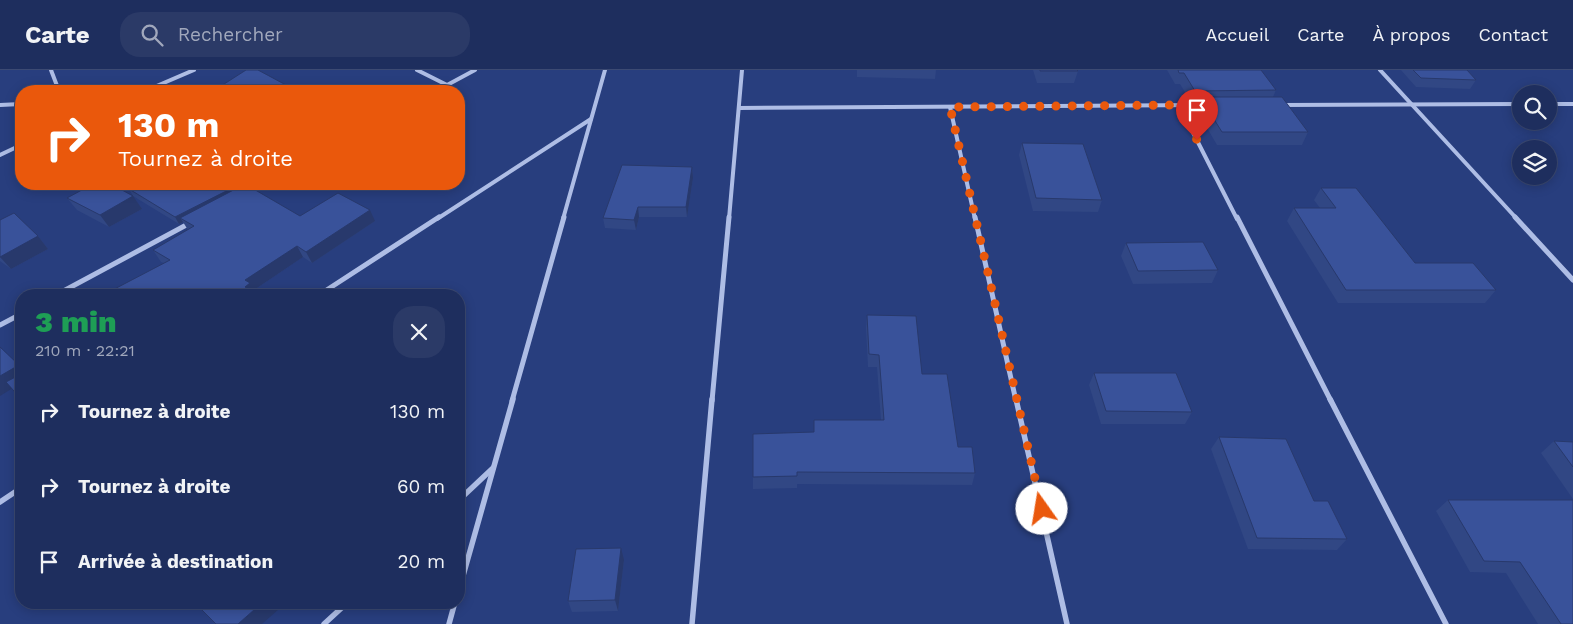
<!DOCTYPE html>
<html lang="fr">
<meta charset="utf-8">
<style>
body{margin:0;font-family:"Work Sans",sans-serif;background:#2b3a67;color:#f1f3f6;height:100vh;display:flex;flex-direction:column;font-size:19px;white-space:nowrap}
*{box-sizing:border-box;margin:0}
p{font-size:16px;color:#a1a8bc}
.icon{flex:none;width:28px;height:28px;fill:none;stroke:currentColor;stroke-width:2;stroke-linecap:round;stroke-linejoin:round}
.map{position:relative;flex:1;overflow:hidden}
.panel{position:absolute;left:15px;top:219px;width:450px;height:320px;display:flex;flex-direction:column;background:#1e2e5e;border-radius:20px;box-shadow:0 2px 12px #0003,0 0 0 1px #3c4a73}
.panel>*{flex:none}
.guide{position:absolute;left:15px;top:15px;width:450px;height:105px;border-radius:20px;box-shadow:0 2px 12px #0003,0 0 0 1px #3c4a73;background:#ea580c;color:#fff;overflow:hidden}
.buttons{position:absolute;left:1512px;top:15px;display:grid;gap:10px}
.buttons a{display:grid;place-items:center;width:45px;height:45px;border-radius:50%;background:#1e2e5e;box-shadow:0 2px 12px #0003,0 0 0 1px #3c4a73;font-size:25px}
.pin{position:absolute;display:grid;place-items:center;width:42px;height:42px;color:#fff;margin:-51px -21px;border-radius:50% 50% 50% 0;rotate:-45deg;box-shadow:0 0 5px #0007}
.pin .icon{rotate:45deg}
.me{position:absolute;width:55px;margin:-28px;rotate:347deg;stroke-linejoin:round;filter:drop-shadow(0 0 4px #0008)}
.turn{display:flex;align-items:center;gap:18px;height:105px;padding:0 20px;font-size:22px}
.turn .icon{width:65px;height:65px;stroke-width:2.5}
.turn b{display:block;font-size:35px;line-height:42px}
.round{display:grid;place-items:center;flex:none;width:52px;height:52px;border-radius:20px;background:#2b3a67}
.overview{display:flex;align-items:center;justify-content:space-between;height:85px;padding:0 20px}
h1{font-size:30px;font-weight:800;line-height:38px;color:#1e9e55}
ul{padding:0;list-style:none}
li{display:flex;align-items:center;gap:15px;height:75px;padding:0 20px}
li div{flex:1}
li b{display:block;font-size:19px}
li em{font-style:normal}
header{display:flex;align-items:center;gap:30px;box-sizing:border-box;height:70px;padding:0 25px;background:#1e2e5e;border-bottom:1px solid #3c4a73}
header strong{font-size:24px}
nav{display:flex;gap:28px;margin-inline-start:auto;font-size:18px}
.search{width:350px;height:45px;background:#2b3a67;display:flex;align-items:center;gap:12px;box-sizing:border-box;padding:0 18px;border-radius:20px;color:#a1a8bc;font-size:19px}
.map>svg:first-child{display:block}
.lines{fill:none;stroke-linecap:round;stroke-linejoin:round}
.street-far2{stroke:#aebde5;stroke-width:4}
.street-far1{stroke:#aebde5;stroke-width:5}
.street{stroke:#aebde5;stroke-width:5.5}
.wall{fill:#314784}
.shaded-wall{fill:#28396c}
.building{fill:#39529a;stroke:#28396c}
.route{stroke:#ea580c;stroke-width:9;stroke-dasharray:0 16.2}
</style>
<header>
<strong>Carte</strong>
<div class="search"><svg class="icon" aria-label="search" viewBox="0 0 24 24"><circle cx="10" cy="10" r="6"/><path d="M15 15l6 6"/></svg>Rechercher</div>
<nav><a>Accueil</a><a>Carte</a><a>À propos</a><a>Contact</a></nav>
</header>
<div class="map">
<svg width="1573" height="554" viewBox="0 0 1573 554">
<rect width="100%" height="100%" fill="#283e7e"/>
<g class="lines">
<g class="street-far2">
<polyline points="51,0 59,21"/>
<polyline points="417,0 447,15"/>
<polyline points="1380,0 1517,149"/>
<polyline points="145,21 194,0"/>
<polyline points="436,21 475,0"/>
<polyline points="1549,34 1573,34"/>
<polyline points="0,35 21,34"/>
<polyline points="1179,35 1237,149"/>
<polyline points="1282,35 1521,34"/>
<polyline points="950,37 975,149"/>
<polyline points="739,38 1203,35"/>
<polyline points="0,85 21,75"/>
<polyline points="249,122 264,114"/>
<polyline points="437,149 591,49"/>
<polyline points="563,149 605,0"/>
<polyline points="729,149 742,0"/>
</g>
<g class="street-far1">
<polyline points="975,147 1016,331"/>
<polyline points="1237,147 1331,331"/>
<polyline points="1515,147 1573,210"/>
<polyline points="56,225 190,153"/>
<polyline points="319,225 439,147"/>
<polyline points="0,255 21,244"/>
<polyline points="512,331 564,147"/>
<polyline points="712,331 729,147"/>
</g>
<g class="street">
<polyline points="1016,329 1067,554"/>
<polyline points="1330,329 1446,554"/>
<polyline points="459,430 493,398"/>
<polyline points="0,432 21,418"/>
<polyline points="459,520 513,329"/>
<polyline points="324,554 348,532"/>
<polyline points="449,554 455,532"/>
<polyline points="692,554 712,329"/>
</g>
</g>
<g class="wall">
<polygon points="857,0 936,0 935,9 857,7"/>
<polygon points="1033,0 1077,0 1078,1 1074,13 1037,13"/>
<polygon points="1167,0 1261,0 1276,20 1273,27 1308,62 1302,75 1217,75 1196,39 1198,32 1191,32 1180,14 1175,14"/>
<polygon points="1401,0 1467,0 1476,10 1470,19 1416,17"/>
<polygon points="1022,73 1102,130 1098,142 1033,141 1019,85"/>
<polygon points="692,97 693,108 687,147 639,147 636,160 605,158 603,148"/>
<polygon points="241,116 300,146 375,151 312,193 303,187 254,220 258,225 164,193 161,192 153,180 188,160 183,152 179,154 133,126 129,119"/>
<polygon points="1321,118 1415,193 1496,220 1485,233 1338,233 1287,151 1294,138 1320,138 1314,130"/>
<polygon points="67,128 142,139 109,157 77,140"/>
<polygon points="0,150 38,166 48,179 11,199 0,191"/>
<polygon points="1126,173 1218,200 1212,213 1133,214 1121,186"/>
<polygon points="867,245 922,304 958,377 975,403 972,415 797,414 797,418 753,419 753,407 814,362 814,350 881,350 877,297 868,297 866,258"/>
<polygon points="1094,303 1192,342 1185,354 1101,354 1089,315"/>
<polygon points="1219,367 1314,431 1347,469 1337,480 1248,479 1211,379"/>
<polygon points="1554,371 1573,372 1573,429 1541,383"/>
<polygon points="1448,430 1573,430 1573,554 1538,554 1506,503 1470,502 1436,441"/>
<polygon points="624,490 618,541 572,542 568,531"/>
</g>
<g class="shaded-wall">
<polygon points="692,97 693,108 687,147 686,137"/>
<polygon points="240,114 244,120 180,148 183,152 179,154 175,147"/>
<polygon points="133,126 142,139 109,157 100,145"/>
<polygon points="638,137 639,147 636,160 634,150"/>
<polygon points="370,140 375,151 312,193 306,182"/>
<polygon points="38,166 48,179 11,199 0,187"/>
<polygon points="297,176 303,187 254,220 258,225 251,225 245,217 245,210"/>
<polygon points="19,295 21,297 21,313 0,326 0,306"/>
<polygon points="621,478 624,490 618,541 615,530"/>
<polygon points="263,532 287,532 262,554 238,554"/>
</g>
<g class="building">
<polygon points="246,0 258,0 286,15 283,17 291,21 207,21 221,16"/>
<polygon points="1040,0 1077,0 1078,1 1040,1"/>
<polygon points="1178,0 1261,0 1276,20 1195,21 1184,3 1179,3"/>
<polygon points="1413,0 1467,0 1476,10 1421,8"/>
<polygon points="1200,27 1282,27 1308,62 1222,62"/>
<polygon points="1022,73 1083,74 1102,130 1036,128"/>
<polygon points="622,95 692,97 686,137 638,137 634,150 603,148"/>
<polygon points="93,114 111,114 133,126 100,145 67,128"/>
<polygon points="140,114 240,114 175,147 129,119"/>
<polygon points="245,114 300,146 338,123 370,140 306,182 297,176 245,210 250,213 245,217 257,223 254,225 103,225 170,190 153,180 194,156 180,148"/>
<polygon points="1321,118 1356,118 1415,193 1473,193 1496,220 1346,220 1294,138 1336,138"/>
<polygon points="14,143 38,166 0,187 0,150"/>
<polygon points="1203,172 1218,200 1138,201 1126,173"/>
<polygon points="867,245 916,246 922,304 947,304 958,377 972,377 975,403 797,402 797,406 753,407 753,364 814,362 814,350 884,350 879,285 869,284"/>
<polygon points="0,277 19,295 0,306"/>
<polygon points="1094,303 1176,303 1192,342 1106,341"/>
<polygon points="21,304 21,329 6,312"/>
<polygon points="1219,367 1286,369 1314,431 1328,431 1347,469 1257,468"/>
<polygon points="1554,371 1573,372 1573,397"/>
<polygon points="1448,430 1573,430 1573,554 1561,554 1520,492 1484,491"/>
<polygon points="621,478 615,530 568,531 576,479"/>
<polygon points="203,532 263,532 238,554 216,554 198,536"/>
</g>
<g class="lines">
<polyline class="route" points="1042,439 950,37 1180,35 1197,70"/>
</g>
</svg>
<div class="buttons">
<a><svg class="icon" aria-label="search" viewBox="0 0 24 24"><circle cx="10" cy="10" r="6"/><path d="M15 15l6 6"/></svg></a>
<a><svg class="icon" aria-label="layers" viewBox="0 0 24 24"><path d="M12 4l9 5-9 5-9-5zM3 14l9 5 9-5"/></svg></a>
</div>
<div class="pin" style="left:1197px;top:70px;background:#d93025"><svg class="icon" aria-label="arrive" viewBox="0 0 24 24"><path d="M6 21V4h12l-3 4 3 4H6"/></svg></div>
<svg class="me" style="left:1042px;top:439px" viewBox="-20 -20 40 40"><circle r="19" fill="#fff"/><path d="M0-13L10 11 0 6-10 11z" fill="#ea580c"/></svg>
<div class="guide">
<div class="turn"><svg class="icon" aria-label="right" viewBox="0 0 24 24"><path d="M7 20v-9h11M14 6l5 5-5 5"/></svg><div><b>130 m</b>Tournez à droite</div></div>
</div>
<section class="panel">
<div class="overview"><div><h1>3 min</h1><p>210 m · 22:21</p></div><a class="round"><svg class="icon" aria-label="close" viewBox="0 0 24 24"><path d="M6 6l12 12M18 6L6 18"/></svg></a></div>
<ul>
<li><svg class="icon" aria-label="right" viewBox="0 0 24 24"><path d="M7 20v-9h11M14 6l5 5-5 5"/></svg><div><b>Tournez à droite</b></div><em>130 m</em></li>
<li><svg class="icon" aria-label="right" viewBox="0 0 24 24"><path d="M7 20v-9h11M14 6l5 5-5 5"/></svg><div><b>Tournez à droite</b></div><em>60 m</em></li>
<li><svg class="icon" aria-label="arrive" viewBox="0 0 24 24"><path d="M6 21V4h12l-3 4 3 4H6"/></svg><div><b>Arrivée à destination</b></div><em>20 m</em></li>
</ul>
</section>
</div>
